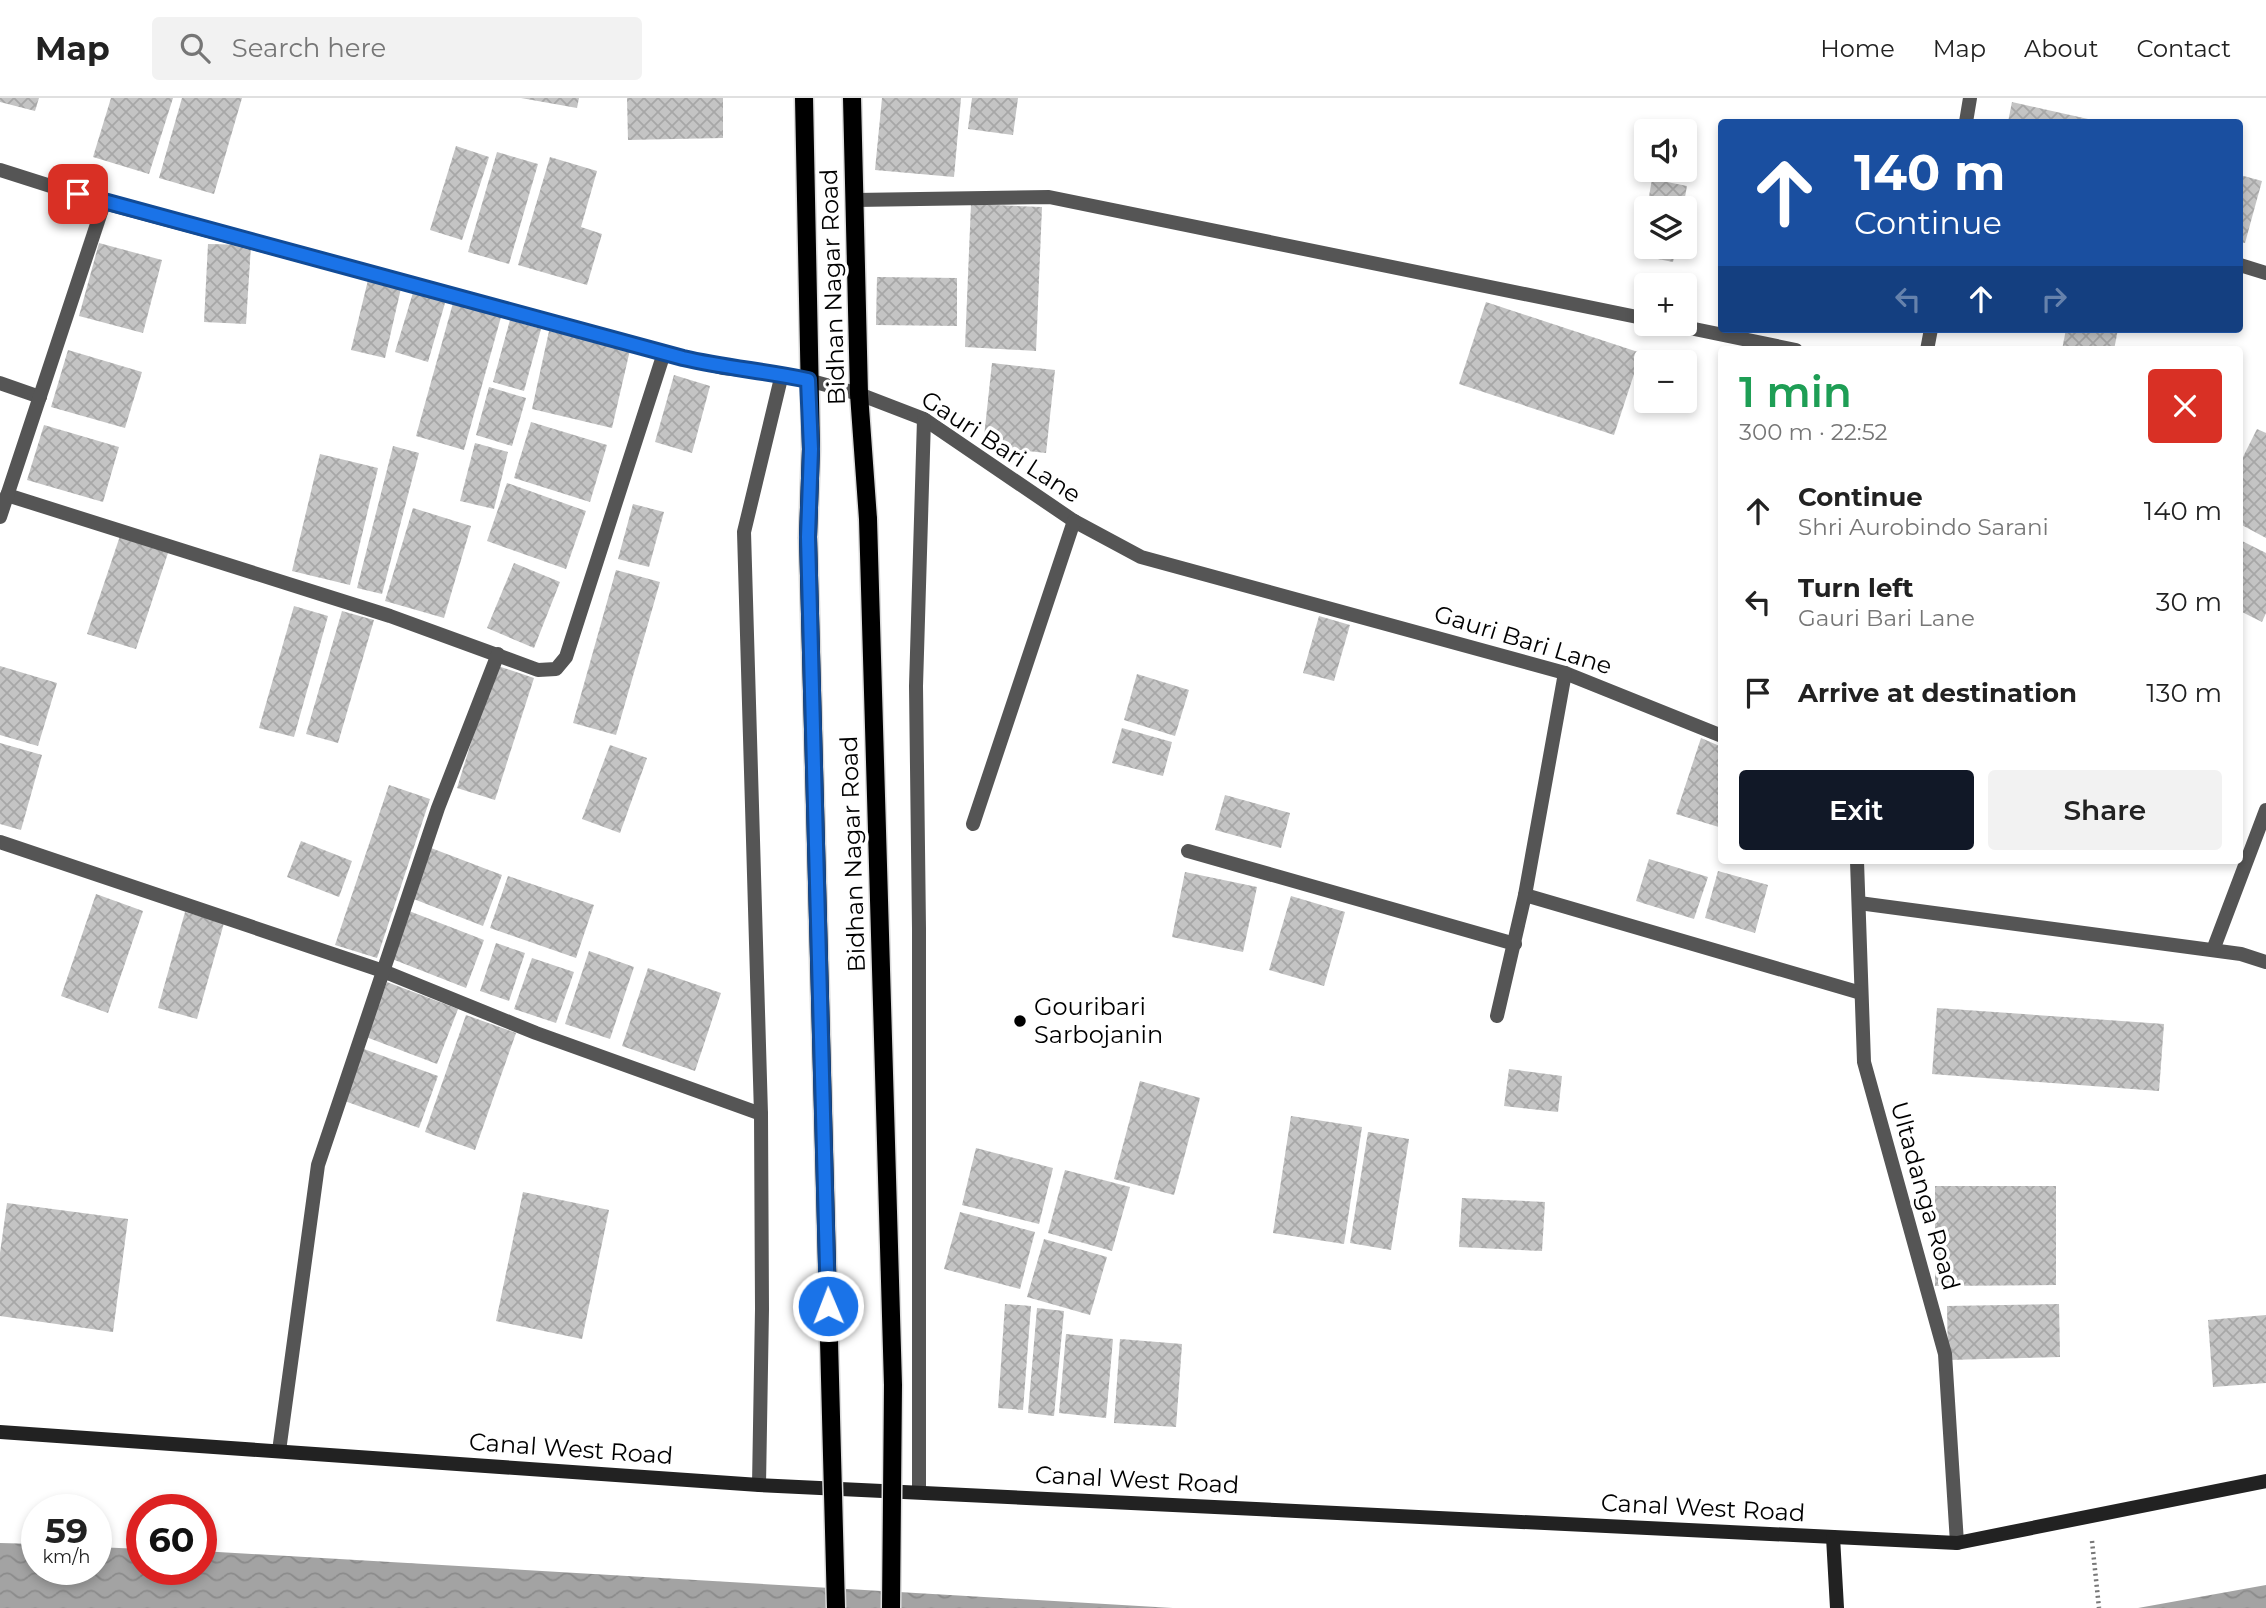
<!DOCTYPE html>
<meta charset="utf-8">
<style>
body{margin:0;font-family:Montserrat,sans-serif;background:#f2f2f2;color:#222;height:100vh;display:flex;flex-direction:column;font-size:26px;white-space:nowrap}
*{box-sizing:border-box;margin:0}
p{font-size:23px;color:#767676}
.icon{flex:none;width:38px;height:38px;fill:none;stroke:currentColor;stroke-width:2;stroke-linecap:round;stroke-linejoin:round}
.map{position:relative;flex:1;overflow:hidden}
.drawer{position:absolute;left:1718px;top:248px;width:525px;height:518px;display:flex;flex-direction:column;background:#fff;border-radius:7px;box-shadow:0 4px 10px #0003}
.drawer>*{flex:none}
.top-card{position:absolute;left:1718px;top:21px;width:525px;height:214px;border-radius:7px;box-shadow:0 4px 10px #0003;background:#1a4fa0;color:#fff;overflow:hidden}
.buttons{position:absolute;left:1634px;top:21px;display:grid;gap:14px}
.buttons a{display:grid;place-items:center;width:63px;height:63px;border-radius:7px;background:#fff;box-shadow:0 4px 10px #0003;font-size:35px}
.speed{position:absolute;left:21px;top:1396px;display:flex;gap:14px;font-size:35px;font-weight:700;text-align:center}
.speed>*{display:grid;place-content:center;width:91px;height:91px;border-radius:50%;background:#fff;box-shadow:0 4px 10px #0003;line-height:1}
.speed small{font-size:18px;font-weight:400}
.speed .limit{border:10px solid #d22;background:#fff;color:#111}
.pin{position:absolute;display:grid;place-items:center;width:60px;height:60px;color:#fff;margin:-30px;border-radius:14px;box-shadow:0 4px 10px #0006}
.me{position:absolute;width:77px;margin:-38px;rotate:359deg;stroke-linejoin:round;filter:drop-shadow(0 0 5px #0008)}
.turn{display:flex;align-items:center;gap:24px;height:147px;padding:0 21px;font-size:32px}
.turn .icon{width:91px;height:91px;stroke-width:2.5}
.turn b{display:block;font-size:49px;line-height:60px}
.lanes{display:flex;align-items:center;height:66px;padding:0 21px;background:#0003;justify-content:center;gap:35px;direction:ltr}
.lanes .off{opacity:.35}
.round{display:grid;place-items:center;flex:none;width:74px;height:74px;border-radius:7px;background:#f2f2f2}
.overview{display:flex;align-items:center;justify-content:space-between;height:119px;padding:0 21px}
h1{font-size:42px;font-weight:600;line-height:52px;color:#1e9e55}
.primary-button{display:flex;gap:14px;margin-top:auto;padding:14px 21px}
.primary-button a{flex:1;height:80px;border-radius:7px;background:#111827;color:#fff;font-size:28px;font-weight:600;line-height:80px;text-align:center}
.primary-button a+a{background:#f2f2f2;color:#222}
ul{padding:0;list-style:none}
li{display:flex;align-items:center;gap:21px;height:91px;padding:0 21px}
li div{flex:1}
li b{display:block;font-size:26px}
li em{font-style:normal}
header{display:flex;align-items:center;gap:42px;box-sizing:border-box;height:98px;padding:0 35px;background:#fff;border-bottom:2px solid #e0e0e0}
header strong{font-size:33px}
nav{display:flex;gap:38px;margin-inline-start:auto;font-size:24px}
.search{width:490px;height:63px;background:#f2f2f2;display:flex;align-items:center;gap:18px;box-sizing:border-box;padding:0 24px;border-radius:7px;color:#767676;font-size:26px}
.map>svg:first-child{display:block}
.water{fill:url(#water-waves)}
.building{fill:url(#building-cross-hatch)}
.lines{fill:none;stroke-linecap:round;stroke-linejoin:round}
.primary-casing{stroke:#dbdbdb;stroke-width:21}
.path{stroke:#777;stroke-width:4.5;stroke-dasharray:2 3.5;stroke-linecap:butt}
.minor{stroke:#555;stroke-width:14}
.secondary{stroke:#222;stroke-width:14}
.primary{stroke:#000;stroke-width:18}
.primary-bridge-casing{stroke:#dbdbdb;stroke-width:21;stroke-linecap:butt}
.primary-bridge{stroke:#000;stroke-width:18}
.route-casing{stroke:#114b97;stroke-width:18}
.route{stroke:#1a73e8;stroke-width:12}
.poi-dot{fill:#000;stroke:#fff;stroke-width:2.5}
.labels{text-anchor:middle;stroke-width:7;stroke-linejoin:round;paint-order:stroke}
.street-label{font-size:24px;fill:#000;stroke:#fff}
.poi-label{font-size:24px;fill:#000;stroke:#fff;text-anchor:start}
</style>
<header>
<strong>Map</strong>
<div class="search"><svg class="icon" aria-label="search" viewBox="0 0 24 24"><circle cx="10" cy="10" r="6"/><path d="M15 15l6 6"/></svg>Search here</div>
<nav><a>Home</a><a>Map</a><a>About</a><a>Contact</a></nav>
</header>
<div class="map">
<svg width="2266" height="1510" viewBox="0 0 2266 1510">
<defs>
<pattern id="water-waves" width="16" height="10" patternUnits="userSpaceOnUse" patternTransform="scale(1.75)"><rect width="16" height="10" fill="#a3a3a3"/><path d="M0 5q4-4 8 0t8 0" fill="none" stroke="#8b8b8b"/></pattern>
<pattern id="building-cross-hatch" width="8" height="8" patternUnits="userSpaceOnUse" patternTransform="scale(1.75)"><rect width="8" height="8" fill="#c4c4c4"/><path d="M0 0l8 8M0 8l8-8" fill="none" stroke="#a7a7a7"/></pattern>
</defs>
<rect width="100%" height="100%" fill="#fff"/>
<g class="water">
<polygon points="0,1445 37,1446 37,1472 96,1472 96,1449 142,1451 142,1472 201,1472 201,1453 1173,1510 0,1510"/>
<polygon points="2266,1487 2266,1510 2138,1510"/>
</g>
<g class="building">
<polygon points="0,0 39,0 35,13 0,4"/>
<polygon points="111,0 173,0 149,76 93,59"/>
<polygon points="182,0 242,0 214,96 159,80"/>
<polygon points="521,0 579,0 577,10"/>
<polygon points="627,0 723,0 723,40 628,42"/>
<polygon points="882,0 961,0 954,79 875,72"/>
<polygon points="972,0 1018,0 1013,37 968,31"/>
<polygon points="2012,4 2097,23 2097,24 2008,24"/>
<polygon points="456,48 489,59 462,142 430,132"/>
<polygon points="497,54 538,66 509,166 468,154"/>
<polygon points="550,59 597,73 581,129 602,136 587,187 518,167"/>
<polygon points="2240,77 2262,83 2245,145 2240,144"/>
<polygon points="1652,81 1687,88 1683,110 1647,110"/>
<polygon points="971,106 1042,109 1036,253 965,249"/>
<polygon points="1645,118 1647,149 1676,149 1673,164 1638,157"/>
<polygon points="99,145 162,162 143,235 79,218"/>
<polygon points="208,146 251,147 246,226 204,224"/>
<polygon points="369,178 402,186 385,260 351,252"/>
<polygon points="877,179 957,180 957,228 876,227"/>
<polygon points="415,188 447,198 428,264 395,254"/>
<polygon points="1486,204 1641,255 1614,337 1459,286"/>
<polygon points="453,205 501,219 464,352 416,338"/>
<polygon points="510,222 541,231 524,293 493,284"/>
<polygon points="2066,231 2118,231 2114,252 2062,252"/>
<polygon points="549,233 630,252 612,330 532,311"/>
<polygon points="68,252 142,274 125,330 51,309"/>
<polygon points="992,265 1055,272 1046,355 983,348"/>
<polygon points="674,277 710,288 692,355 655,344"/>
<polygon points="489,289 526,300 512,348 476,337"/>
<polygon points="531,324 607,347 590,404 514,380"/>
<polygon points="44,327 119,349 103,404 27,382"/>
<polygon points="2257,331 2266,335 2266,440 2240,426 2240,365"/>
<polygon points="475,345 508,354 494,411 460,403"/>
<polygon points="393,348 419,355 382,496 357,490"/>
<polygon points="320,356 378,370 350,487 292,473"/>
<polygon points="507,385 586,413 566,471 487,443"/>
<polygon points="633,406 664,414 649,469 618,461"/>
<polygon points="413,410 471,428 444,520 385,503"/>
<polygon points="120,438 168,455 136,551 87,536"/>
<polygon points="2240,442 2266,455 2266,515 2262,524 2240,513"/>
<polygon points="514,465 560,484 534,550 487,530"/>
<polygon points="616,472 660,484 616,637 573,625"/>
<polygon points="294,508 328,518 294,639 259,630"/>
<polygon points="342,513 374,522 338,645 306,636"/>
<polygon points="1319,518 1350,527 1334,583 1303,575"/>
<polygon points="495,567 534,580 495,702 457,690"/>
<polygon points="0,568 57,585 38,648 0,637"/>
<polygon points="1137,576 1189,592 1175,638 1124,622"/>
<polygon points="1122,630 1172,644 1163,678 1112,665"/>
<polygon points="1701,640 1722,649 1722,730 1676,716"/>
<polygon points="0,645 42,657 21,732 0,726"/>
<polygon points="610,647 647,660 620,735 582,721"/>
<polygon points="389,687 430,701 377,860 335,847"/>
<polygon points="1225,697 1290,715 1281,750 1215,732"/>
<polygon points="301,743 352,763 339,799 287,779"/>
<polygon points="431,750 502,777 483,828 411,800"/>
<polygon points="1649,761 1708,779 1694,821 1636,803"/>
<polygon points="1718,773 1768,787 1755,835 1705,820"/>
<polygon points="1185,774 1257,789 1243,854 1172,839"/>
<polygon points="508,778 594,807 576,860 490,830"/>
<polygon points="96,796 143,813 108,915 61,898"/>
<polygon points="1291,798 1345,814 1324,888 1269,872"/>
<polygon points="409,813 484,842 466,890 392,861"/>
<polygon points="185,814 224,825 197,921 158,910"/>
<polygon points="496,845 525,855 509,903 480,893"/>
<polygon points="589,853 634,869 610,941 565,926"/>
<polygon points="532,860 574,874 556,925 514,911"/>
<polygon points="648,870 721,895 695,973 622,948"/>
<polygon points="387,884 458,911 437,966 366,939"/>
<polygon points="1937,910 2164,926 2159,993 1932,976"/>
<polygon points="466,917 516,935 475,1052 425,1034"/>
<polygon points="361,950 438,978 419,1030 342,1002"/>
<polygon points="1509,971 1562,978 1558,1014 1504,1008"/>
<polygon points="1140,983 1200,1000 1174,1097 1114,1081"/>
<polygon points="1291,1018 1362,1029 1344,1146 1273,1135"/>
<polygon points="1368,1034 1409,1041 1391,1152 1350,1145"/>
<polygon points="976,1050 1053,1070 1039,1126 962,1107"/>
<polygon points="1065,1072 1130,1089 1112,1153 1048,1135"/>
<polygon points="1935,1088 2056,1088 2056,1187 1935,1188"/>
<polygon points="523,1094 609,1112 582,1241 496,1223"/>
<polygon points="1462,1100 1545,1104 1542,1153 1459,1149"/>
<polygon points="7,1105 128,1121 113,1234 0,1218 0,1155"/>
<polygon points="960,1114 1035,1134 1020,1191 944,1171"/>
<polygon points="1044,1141 1107,1159 1090,1217 1027,1199"/>
<polygon points="1005,1206 1031,1208 1023,1312 998,1310"/>
<polygon points="2059,1206 2060,1259 1948,1262 1947,1208"/>
<polygon points="1037,1210 1064,1213 1054,1318 1028,1315"/>
<polygon points="2266,1217 2266,1285 2213,1289 2208,1222"/>
<polygon points="1066,1236 1113,1241 1106,1320 1059,1315"/>
<polygon points="1120,1241 1182,1246 1176,1329 1114,1325"/>
</g>
<g class="lines">
<g class="primary-casing">
<g id="primary">
<polyline points="804,0 811,351 808,439"/>
<polyline points="852,0 859,296 868,421"/>
</g>
</g>
<polyline class="path" points="2092,1443 2099,1510"/>
<g class="minor">
<polyline points="1966,24 1970,0"/>
<polyline points="0,72 104,105 664,255 723,270 782,276 808,282 859,296 924,321 1074,423 1141,459 1565,575 1722,638"/>
<polyline points="855,102 1049,99 1647,221"/>
<polyline points="2240,167 2266,175"/>
<polyline points="1670,226 1796,252"/>
<polyline points="1927,252 1931,231"/>
<polyline points="0,285 40,299"/>
<polyline points="7,397 390,518 538,572 556,571 566,559 664,255"/>
<polyline points="0,419 104,105"/>
<polyline points="973,726 1074,423"/>
<polyline points="0,744 383,873 536,935 761,1016"/>
<polyline points="1188,753 1515,846"/>
<polyline points="1857,763 1864,964 1945,1256 1957,1445"/>
<polyline points="1525,797 1861,895"/>
<polyline points="1859,805 2241,856 2266,864"/>
<polyline points="2213,852 2266,712"/>
<polyline points="1497,918 1525,797 1565,575"/>
<polyline points="279,1353 318,1067 438,710 498,556"/>
<polyline points="759,1387 762,1211 761,1016 744,434 782,276"/>
<polyline points="919,1394 919,831 916,588 924,321"/>
</g>
<g class="secondary">
<polyline points="0,1334 759,1387 1957,1445 2266,1383"/>
<polyline points="1833,1439 1837,1510"/>
</g>
<use href="#primary" class="primary"/>
<g class="primary-bridge-casing">
<g id="primary-bridge">
<polyline points="868,421 893,1287 891,1510"/>
<polyline points="808,439 836,1510"/>
</g>
</g>
<use href="#primary-bridge" class="primary-bridge"/>
</g>
<g class="lines">
<g class="route-casing">
<path id="route" d="M78,96L683,260C725,270 767,273 808,282L811,351L808,439L828,1208"/>
</g>
<use href="#route" class="route"/>
</g>
<circle class="poi-dot" cx="1020" cy="923" r="7"/>
<g class="labels">
<g class="street-label">
<text transform="translate(833 189) rotate(-92)" y="8">Bidhan Nagar Road</text>
<text transform="translate(1001 349) rotate(33)" y="8">Gauri Bari Lane</text>
<text transform="translate(1523 542) rotate(17)" y="8">Gauri Bari Lane</text>
<text transform="translate(853 756) rotate(-92)" y="8">Bidhan Nagar Road</text>
<text transform="translate(1925 1098) rotate(74)" y="8">Ultadanga Road</text>
<text transform="translate(571 1351) rotate(4)" y="8">Canal West Road</text>
<text transform="translate(1137 1382) rotate(3)" y="8">Canal West Road</text>
<text transform="translate(1703 1410) rotate(3)" y="8">Canal West Road</text>
</g>
<g class="poi-label">
<text x="1034" y="917">Gouribari<tspan x="1034" dy="28">Sarbojanin</tspan></text>
</g>
</g>
</svg>
<div class="buttons">
<a><svg class="icon" aria-label="sound" viewBox="0 0 24 24"><path d="M4 9h4l5-4v14l-5-4H4zM17 9q2 3 0 6"/></svg></a>
<a><svg class="icon" aria-label="layers" viewBox="0 0 24 24"><path d="M12 4l9 5-9 5-9-5zM3 14l9 5 9-5"/></svg></a>
<a>+</a>
<a>−</a>
</div>
<div class="speed"><div>59<small>km/h</small></div><div class="limit">60</div></div>
<div class="pin" style="left:78px;top:96px;background:#d93025"><svg class="icon" aria-label="arrive" viewBox="0 0 24 24"><path d="M6 21V4h12l-3 4 3 4H6"/></svg></div>
<svg class="me" style="left:828px;top:1208px" viewBox="-20 -20 40 40"><circle r="17" fill="#1a73e8" stroke="#fff" stroke-width="3"/><path d="M0-11L8 9 0 5-8 9z" fill="#fff"/></svg>
<div class="top-card">
<div class="turn"><svg class="icon" aria-label="ahead" viewBox="0 0 24 24"><path d="M12 20V5M6 11l6-6 6 6"/></svg><div><b>140 m</b>Continue</div></div>
<div class="lanes"><svg class="icon off" aria-label="left" viewBox="0 0 24 24"><path d="M17 20v-9H6M10 6l-5 5 5 5"/></svg><svg class="icon" aria-label="ahead" viewBox="0 0 24 24"><path d="M12 20V5M6 11l6-6 6 6"/></svg><svg class="icon off" aria-label="right" viewBox="0 0 24 24"><path d="M7 20v-9h11M14 6l5 5-5 5"/></svg></div>
</div>
<section class="drawer">
<div class="overview"><div><h1>1 min</h1><p>300 m · 22:52</p></div><a class="round" style="background:#d93025;color:#fff"><svg class="icon" aria-label="close" viewBox="0 0 24 24"><path d="M6 6l12 12M18 6L6 18"/></svg></a></div>
<ul>
<li><svg class="icon" aria-label="ahead" viewBox="0 0 24 24"><path d="M12 20V5M6 11l6-6 6 6"/></svg><div><b>Continue</b><p>Shri Aurobindo Sarani</p></div><em>140 m</em></li>
<li><svg class="icon" aria-label="left" viewBox="0 0 24 24"><path d="M17 20v-9H6M10 6l-5 5 5 5"/></svg><div><b>Turn left</b><p>Gauri Bari Lane</p></div><em>30 m</em></li>
<li><svg class="icon" aria-label="arrive" viewBox="0 0 24 24"><path d="M6 21V4h12l-3 4 3 4H6"/></svg><div><b>Arrive at destination</b></div><em>130 m</em></li>
</ul>
<div class="primary-button"><a>Exit</a><a>Share</a></div>
</section>
</div>
